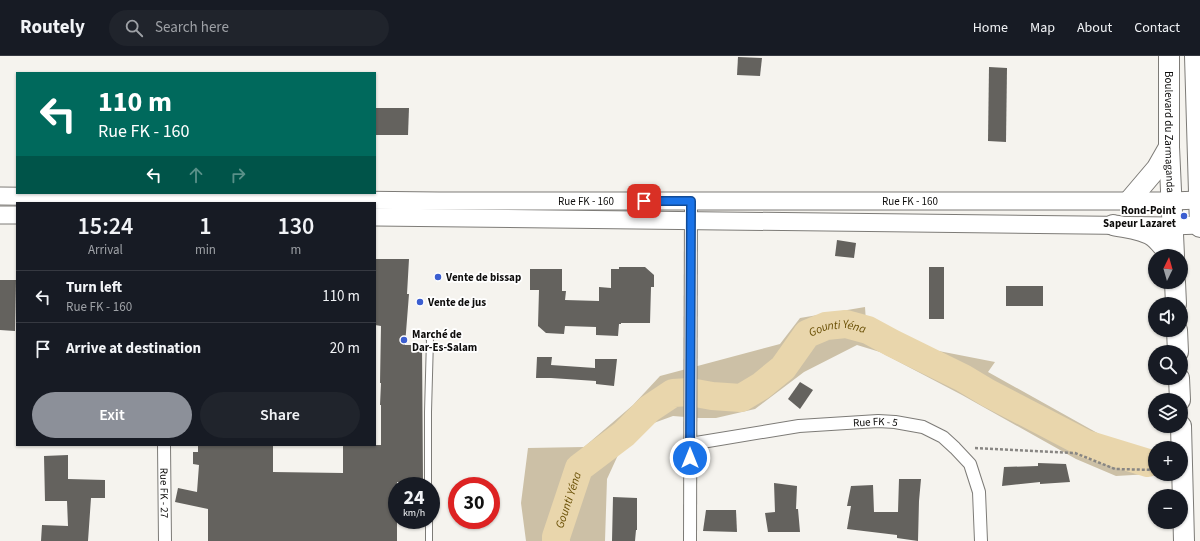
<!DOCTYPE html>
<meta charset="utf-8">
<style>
body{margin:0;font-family:"Source Sans 3",sans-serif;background:#20242c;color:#f1f3f6;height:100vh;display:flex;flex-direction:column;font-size:15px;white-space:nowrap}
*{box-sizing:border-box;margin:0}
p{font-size:13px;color:#9ea1a6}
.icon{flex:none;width:22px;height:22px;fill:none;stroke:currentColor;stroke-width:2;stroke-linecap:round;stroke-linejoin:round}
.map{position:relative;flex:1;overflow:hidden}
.drawer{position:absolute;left:16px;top:146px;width:360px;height:244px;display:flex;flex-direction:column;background:#171b24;border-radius:0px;box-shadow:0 1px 3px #0004}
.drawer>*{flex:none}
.banner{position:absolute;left:16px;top:16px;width:360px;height:122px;border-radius:0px;box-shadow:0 1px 3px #0004;background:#00695c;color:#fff;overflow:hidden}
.needle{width:26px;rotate:5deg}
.tools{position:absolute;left:1148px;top:193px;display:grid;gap:8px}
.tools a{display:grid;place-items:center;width:40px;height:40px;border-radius:50%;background:#171b24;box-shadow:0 1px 3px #0004;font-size:20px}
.speed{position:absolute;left:388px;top:421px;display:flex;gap:8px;font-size:20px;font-weight:700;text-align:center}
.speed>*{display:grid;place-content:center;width:52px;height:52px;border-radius:50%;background:#171b24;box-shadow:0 1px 3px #0004;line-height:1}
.speed small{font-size:10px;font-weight:400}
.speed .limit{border:6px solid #d22;background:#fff;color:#111}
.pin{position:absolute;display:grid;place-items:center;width:34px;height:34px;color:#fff;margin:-17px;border-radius:8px;box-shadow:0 2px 6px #0006}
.me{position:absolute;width:44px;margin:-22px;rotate:0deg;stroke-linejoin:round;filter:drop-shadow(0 0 3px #0008)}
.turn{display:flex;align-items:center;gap:14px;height:84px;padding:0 16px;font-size:18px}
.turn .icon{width:52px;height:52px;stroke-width:2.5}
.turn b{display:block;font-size:28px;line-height:34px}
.lanes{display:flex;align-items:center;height:38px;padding:0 16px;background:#0003;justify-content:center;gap:20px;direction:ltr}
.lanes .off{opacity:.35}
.eta{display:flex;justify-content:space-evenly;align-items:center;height:68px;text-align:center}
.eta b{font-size:24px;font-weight:600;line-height:28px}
.cta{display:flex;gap:8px;margin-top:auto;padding:8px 16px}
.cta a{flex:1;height:46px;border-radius:24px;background:#8c9099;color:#fff;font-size:16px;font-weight:600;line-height:46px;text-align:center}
.cta a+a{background:#20242c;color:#f1f3f6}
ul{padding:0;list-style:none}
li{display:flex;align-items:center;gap:12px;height:52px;padding:0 16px;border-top:1px solid #363941}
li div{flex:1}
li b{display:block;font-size:15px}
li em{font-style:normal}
header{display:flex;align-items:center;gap:24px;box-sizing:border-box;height:56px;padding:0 20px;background:#171b24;border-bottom:1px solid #363941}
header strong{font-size:19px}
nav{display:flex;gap:22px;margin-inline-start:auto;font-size:14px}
.search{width:280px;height:36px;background:#20242c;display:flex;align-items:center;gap:10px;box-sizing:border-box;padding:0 14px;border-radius:22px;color:#9ea1a6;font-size:15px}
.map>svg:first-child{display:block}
.green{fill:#ccc0a6}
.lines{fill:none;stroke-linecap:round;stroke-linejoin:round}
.river{stroke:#e9d6ac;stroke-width:28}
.building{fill:#64625e}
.service-casing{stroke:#7d7b77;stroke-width:8}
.minor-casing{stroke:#7d7b77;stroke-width:14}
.secondary-casing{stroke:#7d7b77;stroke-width:19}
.primary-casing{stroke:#7d7b77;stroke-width:22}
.path{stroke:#888683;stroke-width:2.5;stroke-dasharray:3 2;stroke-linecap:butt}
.service{stroke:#fff;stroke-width:6}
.minor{stroke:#fff;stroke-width:12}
.secondary{stroke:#fff;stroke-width:17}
.primary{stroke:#fff;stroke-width:20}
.route-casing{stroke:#114b97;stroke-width:10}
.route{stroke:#1a73e8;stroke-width:7}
.poi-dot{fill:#3b5ed0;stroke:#fff;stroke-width:1.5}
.labels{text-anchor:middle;stroke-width:3.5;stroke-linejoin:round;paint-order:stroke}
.street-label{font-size:11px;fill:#0e0d0c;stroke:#fff}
.poi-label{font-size:11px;font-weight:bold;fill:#0e0d0c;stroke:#fff;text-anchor:start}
.water-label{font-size:12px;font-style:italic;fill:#6a5005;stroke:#fff}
</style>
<header>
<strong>Routely</strong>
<div class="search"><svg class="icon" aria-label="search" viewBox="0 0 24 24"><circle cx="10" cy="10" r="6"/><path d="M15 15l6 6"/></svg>Search here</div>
<nav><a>Home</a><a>Map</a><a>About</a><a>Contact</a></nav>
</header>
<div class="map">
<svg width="1200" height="485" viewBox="0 0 1200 485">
<rect width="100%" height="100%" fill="#f5f3ee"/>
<polygon class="green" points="865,251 867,281 995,306 988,316 1126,393 1148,407 1150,418 1116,420 1076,403 962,339 880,296 857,289 804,316 755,353 716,362 698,362 673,360 651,368 624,386 607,423 605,485 526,485 521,447 528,392 584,391 633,349 660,320 780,288 800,262"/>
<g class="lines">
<path class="river" id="s1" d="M556,485V481L579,412L624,378L649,353L673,337L690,336L712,340L741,342L761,330L783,312L807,278L826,270L846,268L868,274L892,287L963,322L988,337L1086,388L1148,407"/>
</g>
<g class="building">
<polygon points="738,1 762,2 760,20 737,19"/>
<polygon points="989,11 1007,12 1006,86 988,85"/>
<polygon points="375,52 409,52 408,79 375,79"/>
<polygon points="837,184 856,187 854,202 835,200"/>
<polygon points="375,203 409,203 407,238 409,238 405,289 422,289 423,426 397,426 397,485 208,485 208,453 175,446 178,432 197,436 199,409 193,408 193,396 198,396 198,389 273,389 273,416 343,417 343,389 381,389 381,349 380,349 381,327 380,327 381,270 375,269"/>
<polygon points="619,211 645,211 654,219 654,231 651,231 650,267 621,267 621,268 619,268 618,280 596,279 596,271 565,270 564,278 546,277 538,270 539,234 530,234 530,213 562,213 562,235 566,235 565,244 599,245 599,231 611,232 611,213 619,213"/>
<rect x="929" y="211" width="15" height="52"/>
<polygon points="0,224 16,224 15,275 0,274"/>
<rect x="1006" y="230" width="37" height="20"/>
<polygon points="537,301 552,301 551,309 595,312 595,303 617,303 614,330 596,328 596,325 551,322 536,322"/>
<polygon points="800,326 813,334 800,353 788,343"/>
<polygon points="68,399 68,423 105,424 105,442 91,442 88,485 41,485 42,469 68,470 67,445 45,445 44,400"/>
<polygon points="1038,407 1066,408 1070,426 1040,428 1040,426 1002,430 1004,411 1038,410"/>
<polygon points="899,423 921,423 919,445 918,485 897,482 897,479 847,473 851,450 847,450 851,430 873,429 874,456 898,456"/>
<polygon points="774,427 797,430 796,453 798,453 800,476 768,476 765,457 775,456"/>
<polygon points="613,441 637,442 637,474 636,474 635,485 612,485"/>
<polygon points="706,454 736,454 737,476 703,475"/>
</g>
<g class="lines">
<g class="service-casing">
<g id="service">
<polyline points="427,280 430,283 428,356 428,430"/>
<polyline points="429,464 429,485"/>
</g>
</g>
<g class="minor-casing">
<g id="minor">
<path id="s2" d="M690,388L799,370L878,365L895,366L923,371L943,381L955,392L970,408L979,436L981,485"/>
<path id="s3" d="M164,389L165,485"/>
<polyline points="690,485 691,145"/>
</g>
</g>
<g class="secondary-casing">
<g id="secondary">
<path id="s4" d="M0,140L439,145H1171L1200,144"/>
<polyline points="0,159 17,159"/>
<polyline points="375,161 1172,170 1200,169"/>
</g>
</g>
<g class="primary-casing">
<g id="primary">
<path id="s5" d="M1169,0V91L1174,200"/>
<polyline points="1195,0 1200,171"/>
<polyline points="1129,145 1157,112 1169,91"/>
<path d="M1113,169C1126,172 1143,173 1154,181C1160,186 1166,194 1171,200"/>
<polyline points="1175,226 1176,248"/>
<polyline points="1177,274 1178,296"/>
<polyline points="1179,322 1180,344"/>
<polyline points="1181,370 1184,485"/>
</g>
</g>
<polyline class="path" points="975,392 1075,397 1115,413 1155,414"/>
<use href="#service" class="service"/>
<use href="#minor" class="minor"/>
<use href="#secondary" class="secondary"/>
<use href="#primary" class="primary"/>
</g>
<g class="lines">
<g class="route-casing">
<polyline id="route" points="644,145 691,145 690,402"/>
</g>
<use href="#route" class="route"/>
</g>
<g class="poi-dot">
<circle cx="1184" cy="160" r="4"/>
<circle cx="438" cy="221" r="4"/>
<circle cx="420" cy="246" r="4"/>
<circle cx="404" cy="284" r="4"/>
</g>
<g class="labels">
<g class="street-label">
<text dy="4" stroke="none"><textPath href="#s5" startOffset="76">Boulevard du Zarmaganda</textPath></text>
<text dy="4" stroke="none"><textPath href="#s4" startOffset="586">Rue FK - 160</textPath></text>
<text dy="4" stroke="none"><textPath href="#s4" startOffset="910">Rue FK - 160</textPath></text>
<text dy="4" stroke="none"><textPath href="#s2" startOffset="187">Rue FK - 5</textPath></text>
<text dy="4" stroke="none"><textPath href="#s3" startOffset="48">Rue FK - 27</textPath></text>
</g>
<g class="poi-label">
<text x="1176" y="158" text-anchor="end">Rond-Point<tspan x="1176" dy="13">Sapeur Lazaret</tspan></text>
<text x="446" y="225">Vente de bissap</text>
<text x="428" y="250">Vente de jus</text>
<text x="412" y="282">Marché de<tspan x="412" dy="13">Dar-Es-Salam</tspan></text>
</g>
<g class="water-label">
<text dy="4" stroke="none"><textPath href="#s1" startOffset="391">Gounti Yéna</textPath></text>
<text dy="4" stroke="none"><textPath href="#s1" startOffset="43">Gounti Yéna</textPath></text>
</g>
</g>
</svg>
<div class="tools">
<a><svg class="needle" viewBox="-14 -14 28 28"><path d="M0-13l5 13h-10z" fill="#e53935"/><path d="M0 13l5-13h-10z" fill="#9ea1a6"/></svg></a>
<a><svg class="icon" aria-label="sound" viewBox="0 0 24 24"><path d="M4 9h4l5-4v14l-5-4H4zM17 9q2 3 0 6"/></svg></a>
<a><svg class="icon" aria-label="search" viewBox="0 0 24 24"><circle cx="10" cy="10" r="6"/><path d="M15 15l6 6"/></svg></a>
<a><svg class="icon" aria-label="layers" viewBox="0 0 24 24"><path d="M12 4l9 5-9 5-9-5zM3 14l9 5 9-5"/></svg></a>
<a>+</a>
<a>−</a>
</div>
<div class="speed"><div>24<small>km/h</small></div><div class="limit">30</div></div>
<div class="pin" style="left:644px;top:145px;background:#d93025"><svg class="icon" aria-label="arrive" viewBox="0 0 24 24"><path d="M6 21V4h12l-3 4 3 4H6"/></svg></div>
<svg class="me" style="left:690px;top:402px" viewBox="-20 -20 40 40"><circle r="17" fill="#1a73e8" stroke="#fff" stroke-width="3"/><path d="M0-11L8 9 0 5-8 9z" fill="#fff"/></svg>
<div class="banner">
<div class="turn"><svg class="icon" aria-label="left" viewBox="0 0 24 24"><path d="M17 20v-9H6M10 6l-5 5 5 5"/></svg><div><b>110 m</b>Rue FK - 160</div></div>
<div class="lanes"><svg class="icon" aria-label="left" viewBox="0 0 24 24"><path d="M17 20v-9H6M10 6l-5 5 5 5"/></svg><svg class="icon off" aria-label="ahead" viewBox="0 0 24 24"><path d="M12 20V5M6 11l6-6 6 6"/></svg><svg class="icon off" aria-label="right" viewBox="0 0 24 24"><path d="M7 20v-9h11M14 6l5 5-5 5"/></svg></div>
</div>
<section class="drawer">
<div class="eta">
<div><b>15:24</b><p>Arrival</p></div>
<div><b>1</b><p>min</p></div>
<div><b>130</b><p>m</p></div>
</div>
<ul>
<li><svg class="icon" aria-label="left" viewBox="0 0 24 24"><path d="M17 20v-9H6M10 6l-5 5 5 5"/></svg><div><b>Turn left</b><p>Rue FK - 160</p></div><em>110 m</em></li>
<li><svg class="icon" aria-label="arrive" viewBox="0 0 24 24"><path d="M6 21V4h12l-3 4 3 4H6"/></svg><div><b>Arrive at destination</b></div><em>20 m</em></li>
</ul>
<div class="cta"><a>Exit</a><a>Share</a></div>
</section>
</div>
